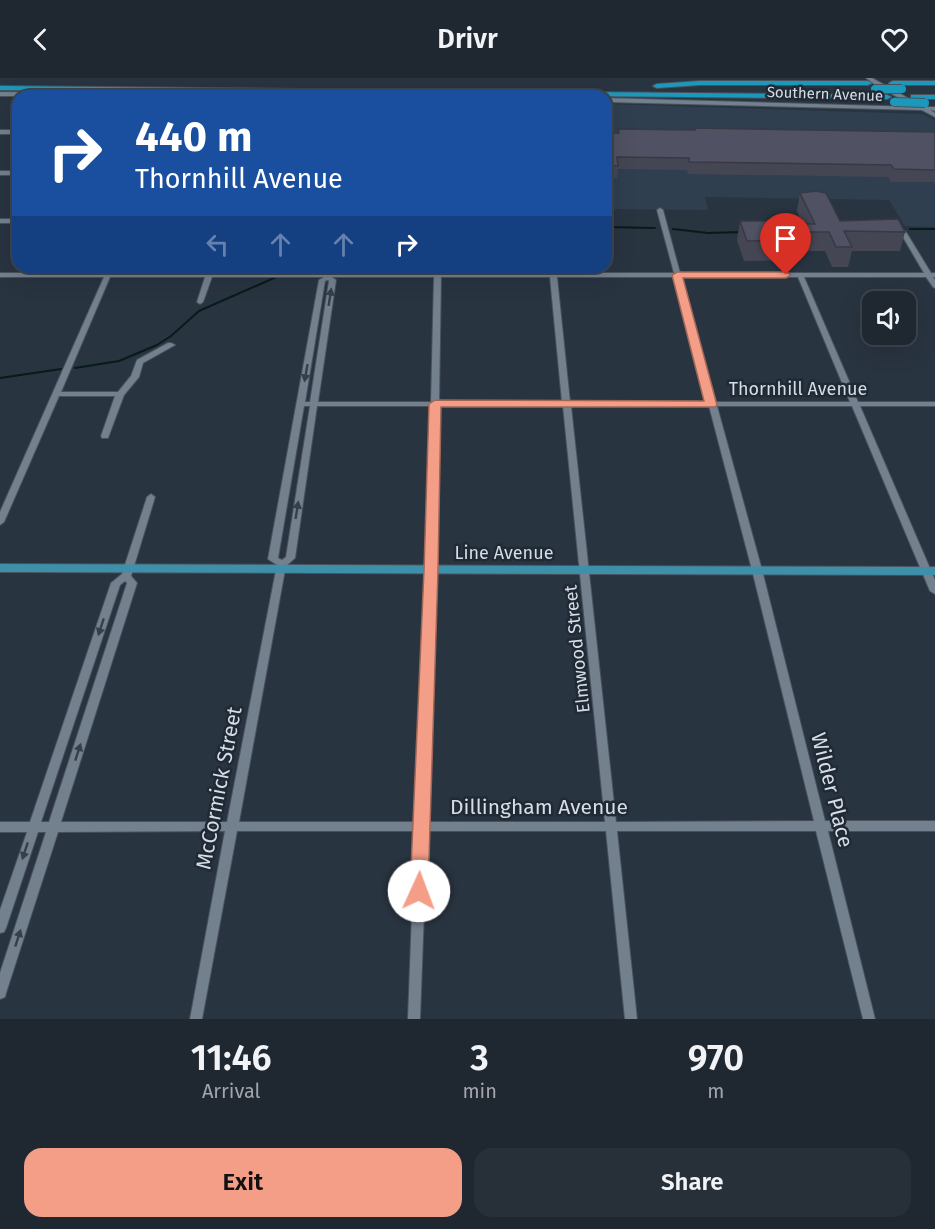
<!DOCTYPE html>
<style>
body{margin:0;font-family:"Fira Sans",sans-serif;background:#272f39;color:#f1f3f6;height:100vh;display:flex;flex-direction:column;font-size:22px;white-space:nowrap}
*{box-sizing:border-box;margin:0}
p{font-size:20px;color:#a1a5ab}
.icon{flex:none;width:33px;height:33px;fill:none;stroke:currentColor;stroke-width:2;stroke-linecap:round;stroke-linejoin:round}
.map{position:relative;height:941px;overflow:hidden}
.details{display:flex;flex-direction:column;background:#1f2731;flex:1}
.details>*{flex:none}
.top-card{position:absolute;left:12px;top:12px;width:600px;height:183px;border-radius:18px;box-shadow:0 6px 24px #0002,0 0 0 2px #3c444d;background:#1a4fa0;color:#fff;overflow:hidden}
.fabs{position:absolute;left:862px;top:213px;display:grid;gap:12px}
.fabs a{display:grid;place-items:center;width:54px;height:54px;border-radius:12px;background:#1f2731;box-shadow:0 6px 24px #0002,0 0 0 2px #3c444d;font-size:30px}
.pin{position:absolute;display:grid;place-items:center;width:51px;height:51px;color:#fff;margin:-62px -26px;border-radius:50% 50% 50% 0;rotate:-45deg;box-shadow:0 0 6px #0007}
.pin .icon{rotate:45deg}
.me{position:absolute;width:66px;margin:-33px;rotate:2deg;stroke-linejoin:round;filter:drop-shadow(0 0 4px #0008)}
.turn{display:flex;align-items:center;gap:21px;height:126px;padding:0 24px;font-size:27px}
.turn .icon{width:78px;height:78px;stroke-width:2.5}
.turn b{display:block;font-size:42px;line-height:51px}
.lanes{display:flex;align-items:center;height:57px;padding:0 24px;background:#0003;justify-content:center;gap:30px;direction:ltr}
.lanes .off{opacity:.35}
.eta{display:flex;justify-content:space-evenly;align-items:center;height:102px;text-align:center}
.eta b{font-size:36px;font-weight:600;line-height:42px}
.cta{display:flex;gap:12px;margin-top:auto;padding:12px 24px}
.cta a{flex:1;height:69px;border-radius:18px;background:#f49e88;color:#111;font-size:24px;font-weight:600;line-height:69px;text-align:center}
.cta a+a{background:#272f39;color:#f1f3f6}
header{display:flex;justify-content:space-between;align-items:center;height:78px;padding:0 24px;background:#1f2731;font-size:27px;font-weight:600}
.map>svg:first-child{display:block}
.built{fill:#2f3f50}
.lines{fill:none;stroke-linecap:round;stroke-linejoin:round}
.stream{stroke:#061b1a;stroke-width:2}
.minor-casing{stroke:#49525c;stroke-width:2}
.major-casing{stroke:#49525c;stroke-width:2}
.highway-casing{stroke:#49525c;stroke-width:2}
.minor{fill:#73808e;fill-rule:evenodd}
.major{fill:#3e8faa;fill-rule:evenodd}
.highway{fill:#1b99bc;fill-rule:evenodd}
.highway-bridge-casing{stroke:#49525c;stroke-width:10;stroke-linecap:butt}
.highway-bridge{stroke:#1b99bc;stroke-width:8}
.wall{fill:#454654}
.building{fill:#505162;stroke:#383945;stroke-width:1.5}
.oneway{fill:#35404c}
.route{fill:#f49e88;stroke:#9f6758;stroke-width:1.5}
.labels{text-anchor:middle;stroke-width:5;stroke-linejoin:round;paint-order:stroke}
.far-street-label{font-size:15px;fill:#d6dde5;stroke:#202a36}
.street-label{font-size:18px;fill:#d6dde5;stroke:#202a36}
.near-street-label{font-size:21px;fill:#d6dde5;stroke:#202a36}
</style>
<header><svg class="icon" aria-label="back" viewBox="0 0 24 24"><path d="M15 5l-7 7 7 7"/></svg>Drivr<svg class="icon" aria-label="heart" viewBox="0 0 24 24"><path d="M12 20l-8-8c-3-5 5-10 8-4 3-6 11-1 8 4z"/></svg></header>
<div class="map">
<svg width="935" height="941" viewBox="0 0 935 941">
<rect width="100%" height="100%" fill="#293441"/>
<polygon class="built" points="606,26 922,36 935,42 935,149 905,148 889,122 705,119 708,132 606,131"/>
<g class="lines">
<g class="stream">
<polyline points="606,149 655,150"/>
<polyline points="673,151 708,155 742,154"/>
<polyline points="910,151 935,151"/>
<polyline points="75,290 119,283 157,267 171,258 199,233 299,189"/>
<polyline points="0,300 61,291"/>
</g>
<g class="minor-casing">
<g id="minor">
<polygon points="866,0 872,0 924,29 935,29 935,33 930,32 935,35 935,39 922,32 606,24 606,20 916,29 877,8"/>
<polygon points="0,14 284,16 287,18 0,18"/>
<rect x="0" y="52" width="18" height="4"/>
<rect x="0" y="93" width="18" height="4"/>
<path d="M660,130L663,132L680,195H924L900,154L903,152L906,154L931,195H935V199H933L935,202V210L933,209L926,199H804L858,324H935V328H860L935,502V516L930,513L852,328H717L762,492L825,743H935V753H828L875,941H863L816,753H617L637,941H625L606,753H427L420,941H408L415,753H237L202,941H190L225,753L58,754L6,915L5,919L0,921V895L46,754H38L6,850L4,854L0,855V832L27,754H0V744H30L111,505L122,496L147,419L151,416L155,419L131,498L137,505L61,744H227L277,487L268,481L319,202L324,199H212L203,224L200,226L197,224L205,199H110L61,314H118L131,298L137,282L168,265H171L175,267L143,285L139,299L124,317L108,360H102L101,358L115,318H59L4,444L0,447V434L104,199H0V195H326L327,189H333L332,195H435V189H441V195H674L657,132ZM332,199H434L431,324H318L336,202ZM441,199H550L562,324H439ZM557,199H675L708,324H570ZM681,199H798L850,324H716ZM328,202L329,203L310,324H305L325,203ZM304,328H310L286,479L282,482L278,480ZM317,328H431L426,492L416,744H239L285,492L286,488L295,480ZM439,328H563L605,744H427L436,492ZM571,328H709L752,492L814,743L616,744ZM125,503L127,505L49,744H41L120,507Z"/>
<rect x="0" y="141" width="18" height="4"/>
</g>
</g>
<g class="major-casing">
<polygon id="major" points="0,486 935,489 935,497 0,494"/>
</g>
<g class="highway-casing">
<g id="highway">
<polygon points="700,3 868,3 872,5 868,7 700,7 657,10 653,8 657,6"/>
<polygon points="893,3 935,3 935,7 890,7 889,5"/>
<polygon points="0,8 887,17 891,19 887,21 0,12"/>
<rect x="911" y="17" width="24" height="4"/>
</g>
</g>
<use href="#minor" class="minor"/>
<use href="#major" class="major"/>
<use href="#highway" class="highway"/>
<g class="highway-bridge-casing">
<g id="highway-bridge">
<polyline points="875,11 902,11"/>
<polyline points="894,24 925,25"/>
</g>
</g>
<use href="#highway-bridge" class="highway-bridge"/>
</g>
<g class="wall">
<polygon points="694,50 935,54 935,104 891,104 888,99 688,96 687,92 618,91 617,100 606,100 606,55 618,55 618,51 694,52"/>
<polygon points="800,115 840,143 905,154 900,173 852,173 848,189 832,189 825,173 802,173 801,182 744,183 737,162 740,143 802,146 797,133"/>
</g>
<g class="building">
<polygon points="694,50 935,54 935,92 894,91 891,87 689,84 689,80 617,79 618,88 606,87 606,55 619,55 618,51 695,52"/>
<polygon points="816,113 826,115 840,143 898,141 905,154 844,153 852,169 836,169 829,154 801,154 804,162 747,163 740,143 790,143 791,146 815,146 800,115"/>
</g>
<defs><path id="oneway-solid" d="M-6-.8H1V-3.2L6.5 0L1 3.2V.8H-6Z" transform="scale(1.5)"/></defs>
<g class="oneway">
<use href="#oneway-solid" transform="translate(330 219) rotate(-81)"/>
<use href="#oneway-solid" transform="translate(306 295) rotate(100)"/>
<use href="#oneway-solid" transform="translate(297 432) rotate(-81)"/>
<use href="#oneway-solid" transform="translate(101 549) rotate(108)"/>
<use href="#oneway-solid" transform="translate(78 674) rotate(-72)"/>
<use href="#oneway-solid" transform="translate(25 773) rotate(108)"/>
<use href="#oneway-solid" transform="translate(18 860) rotate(-72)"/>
</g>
<polygon class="route" points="677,194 786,194 791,197 786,200 683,200 717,327 715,329 441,329 438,492 428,813 425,818 419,821 413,818 410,813 424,492 429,326 435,322 704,323 672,197"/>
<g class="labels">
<g class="far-street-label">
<text transform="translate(825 16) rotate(2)" y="5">Southern Avenue</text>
</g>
<g class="street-label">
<text x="798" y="317">Thornhill Avenue</text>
<text x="504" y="481">Line Avenue</text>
<text transform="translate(577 571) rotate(-96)" y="6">Elmwood Street</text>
</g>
<g class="near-street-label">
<text transform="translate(219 710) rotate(-79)" y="7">McCormick Street</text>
<text transform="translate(832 712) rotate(76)" y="7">Wilder Place</text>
<text x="539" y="736">Dillingham Avenue</text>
</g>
</g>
</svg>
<div class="fabs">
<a><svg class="icon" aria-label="sound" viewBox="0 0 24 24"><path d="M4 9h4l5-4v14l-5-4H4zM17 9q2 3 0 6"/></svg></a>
</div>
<div class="pin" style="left:786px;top:197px;background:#d93025"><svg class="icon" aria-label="arrive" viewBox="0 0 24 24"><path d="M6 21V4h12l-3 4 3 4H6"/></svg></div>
<svg class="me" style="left:419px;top:813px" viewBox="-20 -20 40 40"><circle r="19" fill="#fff"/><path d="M0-13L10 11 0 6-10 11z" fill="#f49e88"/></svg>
<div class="top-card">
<div class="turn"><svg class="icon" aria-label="right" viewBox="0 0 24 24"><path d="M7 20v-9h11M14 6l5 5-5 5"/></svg><div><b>440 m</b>Thornhill Avenue</div></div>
<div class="lanes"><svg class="icon off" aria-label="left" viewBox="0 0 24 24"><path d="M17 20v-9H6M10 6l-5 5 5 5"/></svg><svg class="icon off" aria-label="ahead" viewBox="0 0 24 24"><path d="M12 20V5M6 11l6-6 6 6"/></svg><svg class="icon off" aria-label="ahead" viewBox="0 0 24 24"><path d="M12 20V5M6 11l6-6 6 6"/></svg><svg class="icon" aria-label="right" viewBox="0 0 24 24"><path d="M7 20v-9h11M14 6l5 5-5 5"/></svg></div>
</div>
</div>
<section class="details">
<div class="eta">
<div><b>11:46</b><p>Arrival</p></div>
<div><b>3</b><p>min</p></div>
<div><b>970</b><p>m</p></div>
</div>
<div class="cta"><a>Exit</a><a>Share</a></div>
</section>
